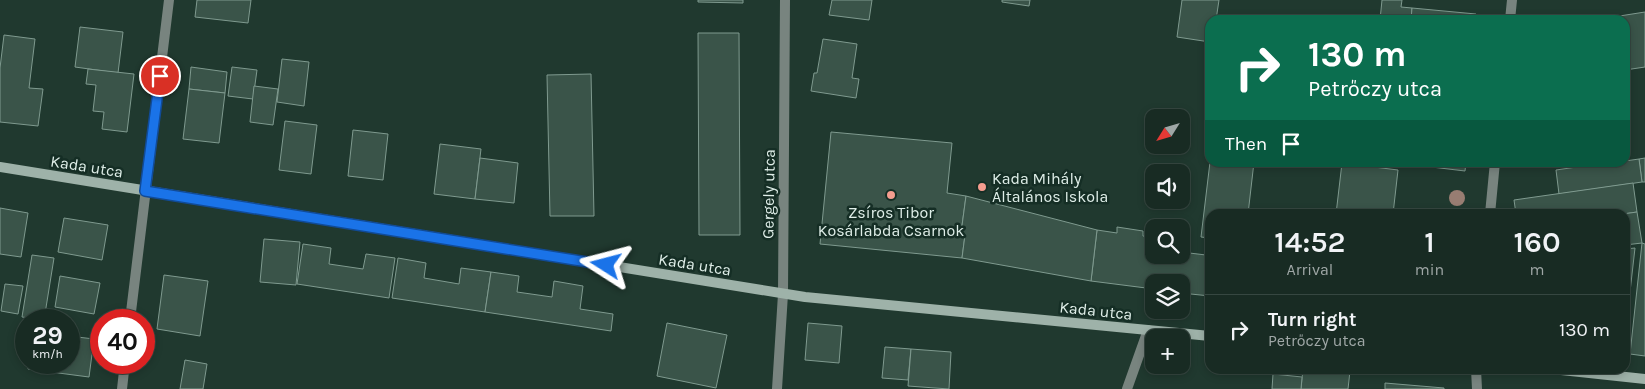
<!DOCTYPE html>
<meta charset="utf-8">
<style>
body{margin:0;font-family:Karla,sans-serif;background:#253730;color:#f1f3f6;height:100vh;display:flex;flex-direction:column;font-size:19px;white-space:nowrap}
*{box-sizing:border-box;margin:0}
p{font-size:16px;color:#9fa7a6}
.icon{flex:none;width:28px;height:28px;fill:none;stroke:currentColor;stroke-width:2;stroke-linecap:round;stroke-linejoin:round}
.map{position:relative;flex:1;overflow:hidden}
.panel{position:absolute;left:1205px;top:209px;width:425px;height:165px;display:flex;flex-direction:column;background:#182b23;border-radius:15px;box-shadow:0 2px 8px #0003,0 0 0 1px #364741}
.panel>*{flex:none}
.guide{position:absolute;left:1205px;top:15px;width:425px;height:152px;border-radius:15px;box-shadow:0 2px 8px #0003,0 0 0 1px #364741;background:#0b6e4f;color:#fff;overflow:hidden}
.needle{width:32px;rotate:233deg}
.buttons{position:absolute;left:1145px;top:109px;display:grid;gap:10px}
.buttons a{display:grid;place-items:center;width:45px;height:45px;border-radius:10px;background:#182b23;box-shadow:0 2px 8px #0003,0 0 0 1px #364741;font-size:25px}
.speed{position:absolute;left:15px;top:309px;display:flex;gap:10px;font-size:25px;font-weight:700;text-align:center}
.speed>*{display:grid;place-content:center;width:65px;height:65px;border-radius:50%;background:#182b23;box-shadow:0 2px 8px #0003,0 0 0 1px #364741;line-height:1}
.speed small{font-size:12px;font-weight:400}
.speed .limit{border:8px solid #d22;background:#fff;color:#111}
.pin{position:absolute;display:grid;place-items:center;width:42px;height:42px;color:#fff;margin:-21px;border:2px solid #fff;border-radius:50%;box-shadow:0 1px 5px #0007}
.me{position:absolute;width:55px;margin:-28px;rotate:279deg;stroke-linejoin:round;filter:drop-shadow(0 0 4px #0008)}
.turn{display:flex;align-items:center;gap:18px;height:105px;padding:0 20px;font-size:22px}
.turn .icon{width:65px;height:65px;stroke-width:2.5}
.turn b{display:block;font-size:35px;line-height:42px}
.then{display:flex;align-items:center;height:48px;padding:0 20px;background:#0003;gap:10px;font-size:19px}
.eta{display:flex;justify-content:space-evenly;align-items:center;height:85px;text-align:center}
.eta b{font-size:30px;font-weight:600;line-height:35px}
ul{padding:0;list-style:none}
li{display:flex;align-items:center;gap:15px;height:70px;padding:0 20px;border-top:1px solid #364741}
li div{flex:1}
li b{display:block;font-size:19px}
li em{font-style:normal}
.map>svg:first-child{display:block}
.building{fill:#3a5449;stroke:#7f9a8f}
.lines{fill:none;stroke-linecap:round;stroke-linejoin:round}
.street{stroke:#78847f;stroke-width:10}
.secondary{stroke:#9eb2a9;stroke-width:10}
.tree{fill:#987d72}
.route-casing{stroke:#114b97;stroke-width:12}
.route{stroke:#1a73e8;stroke-width:9}
.poi-dot{fill:#f59d8f;stroke:#152e25;stroke-width:2}
.labels{text-anchor:middle;stroke-width:5;stroke-linejoin:round;paint-order:stroke}
.street-label{font-size:16px;fill:#dfeee8;stroke:#152e25}
.poi-label{font-size:16px;fill:#dfeee8;stroke:#152e25;text-anchor:start}
</style>
<div class="map">
<svg width="1645" height="389" viewBox="0 0 1645 389">
<rect width="100%" height="100%" fill="#20392f"/>
<g class="building">
<polygon points="197,0 251,0 248,23 195,17"/>
<polygon points="698,0 743,0 743,3 698,2"/>
<polygon points="832,0 872,0 869,20 829,15"/>
<polygon points="1002,0 1030,0 1029,6 1002,2"/>
<polygon points="1182,0 1219,0 1216,20 1210,20 1210,42 1177,37"/>
<polygon points="1382,0 1402,0 1401,7 1412,8 1411,20 1380,20"/>
<polygon points="1412,8 1476,14 1475,20 1411,20"/>
<polygon points="1645,12 1645,67 1625,70 1625,20 1594,20"/>
<polygon points="80,27 123,32 118,73 75,67"/>
<polygon points="698,33 739,33 740,235 699,235"/>
<polygon points="4,35 35,39 29,88 43,89 38,126 0,122 0,68"/>
<polygon points="823,39 857,44 852,78 859,79 856,98 811,91 814,73 817,73"/>
<polygon points="282,59 309,62 304,106 277,102"/>
<polygon points="191,67 227,72 225,93 189,89"/>
<polygon points="232,67 257,70 253,99 228,96"/>
<polygon points="88,69 134,74 127,132 102,129 104,112 93,111 96,85 86,84"/>
<polygon points="591,74 594,216 550,216 547,75"/>
<polygon points="254,86 278,89 273,125 250,122"/>
<polygon points="189,89 225,93 219,143 183,139"/>
<polygon points="285,121 317,125 311,174 279,170"/>
<polygon points="353,130 388,134 383,180 348,176"/>
<polygon points="831,132 952,143 947,193 966,196 961,233 965,235 962,258 820,244"/>
<polygon points="440,144 481,149 475,199 434,194"/>
<polygon points="480,158 518,163 514,203 475,199"/>
<polygon points="1645,158 1645,182 1642,182 1639,159"/>
<polygon points="1639,159 1642,182 1559,194 1556,170 1611,162 1625,162 1625,161"/>
<polygon points="1210,162 1254,162 1248,214 1210,214 1210,296 1181,293 1181,282 1154,282 1154,289 1091,281 1097,230 1117,233 1117,227 1143,231 1143,236 1154,238 1154,255 1181,255 1181,252 1206,255 1209,238 1201,237"/>
<polygon points="1415,162 1466,162 1465,171 1415,165"/>
<polygon points="1342,163 1398,170 1393,214 1336,214"/>
<polygon points="1633,183 1637,212 1623,214 1516,214 1514,200"/>
<polygon points="966,196 1097,230 1091,281 962,258 965,235 961,233"/>
<polygon points="0,208 28,213 21,257 0,254"/>
<polygon points="1637,212 1642,243 1625,245 1625,214 1623,214"/>
<polygon points="64,218 108,225 102,260 58,252"/>
<polygon points="264,239 300,242 296,285 260,282"/>
<polygon points="1642,243 1645,244 1645,356 1630,354"/>
<polygon points="303,244 331,248 329,264 363,269 366,254 395,258 389,298 297,284"/>
<polygon points="1635,248 1625,336 1625,249"/>
<polygon points="32,255 54,258 44,320 22,317"/>
<polygon points="398,258 426,263 424,278 459,284 461,268 491,272 485,312 392,298"/>
<polygon points="491,272 519,276 517,292 552,297 554,281 583,286 580,309 613,314 611,331 485,312"/>
<polygon points="164,275 208,281 200,336 157,329"/>
<polygon points="60,276 100,283 94,314 55,307"/>
<polygon points="5,284 23,286 18,314 1,311"/>
<polygon points="667,323 727,335 716,388 657,376"/>
<polygon points="808,323 842,326 839,363 805,360"/>
<polygon points="69,336 94,339 89,377 28,369 29,362 69,362"/>
<polygon points="885,347 911,349 908,380 882,378"/>
<polygon points="911,349 951,352 949,389 908,386"/>
<polygon points="185,360 207,364 203,389 180,389"/>
<polygon points="1303,369 1325,369 1350,371 1348,389 1301,389"/>
<polygon points="1273,374 1302,377 1301,389 1272,389"/>
<polygon points="1385,383 1444,388 1444,389 1385,389"/>
</g>
<g class="lines">
<g class="street">
<polyline points="1510,20 1512,0"/>
<polyline points="1490,214 1495,162"/>
<polyline points="130,320 169,0"/>
<polyline points="1476,369 1477,389"/>
<polyline points="122,389 125,362"/>
<polyline points="777,389 783,294 785,0"/>
<polyline points="1127,389 1148,330"/>
</g>
<g class="secondary">
<polyline points="0,167 805,297 1210,336"/>
<polyline points="1552,369 1645,379"/>
</g>
</g>
<circle class="tree" cx="1457" cy="198" r="8"/>
<g class="lines">
<g class="route-casing">
<polyline id="route" points="160,76 145,191 606,265"/>
</g>
<use href="#route" class="route"/>
</g>
<g class="poi-dot">
<circle cx="982" cy="187" r="5"/>
<circle cx="891" cy="195" r="5"/>
</g>
<g class="labels">
<g class="street-label">
<text transform="translate(87 166) rotate(9)" y="6">Kada utca</text>
<text transform="translate(768 194) rotate(-89)" y="6">Gergely utca</text>
<text transform="translate(695 264) rotate(9)" y="6">Kada utca</text>
<text transform="translate(1096 310) rotate(6)" y="6">Kada utca</text>
</g>
<g class="poi-label">
<text x="992" y="184">Kada Mihály<tspan x="992" dy="18">Általános Iskola</tspan></text>
<text x="891" y="218" text-anchor="middle">Zsíros Tibor<tspan x="891" dy="18">Kosárlabda Csarnok</tspan></text>
</g>
</g>
</svg>
<div class="buttons">
<a><svg class="needle" viewBox="-14 -14 28 28"><path d="M0-13l5 13h-10z" fill="#e53935"/><path d="M0 13l5-13h-10z" fill="#9fa7a6"/></svg></a>
<a><svg class="icon" aria-label="sound" viewBox="0 0 24 24"><path d="M4 9h4l5-4v14l-5-4H4zM17 9q2 3 0 6"/></svg></a>
<a><svg class="icon" aria-label="search" viewBox="0 0 24 24"><circle cx="10" cy="10" r="6"/><path d="M15 15l6 6"/></svg></a>
<a><svg class="icon" aria-label="layers" viewBox="0 0 24 24"><path d="M12 4l9 5-9 5-9-5zM3 14l9 5 9-5"/></svg></a>
<a>+</a>
</div>
<div class="speed"><div>29<small>km/h</small></div><div class="limit">40</div></div>
<div class="pin" style="left:160px;top:76px;background:#d93025"><svg class="icon" aria-label="arrive" viewBox="0 0 24 24"><path d="M6 21V4h12l-3 4 3 4H6"/></svg></div>
<svg class="me" style="left:606px;top:265px" viewBox="-20 -20 40 40"><path d="M0-17L14 15 0 8-14 15z" fill="#1a73e8" stroke="#fff" stroke-width="4"/></svg>
<div class="guide">
<div class="turn"><svg class="icon" aria-label="right" viewBox="0 0 24 24"><path d="M7 20v-9h11M14 6l5 5-5 5"/></svg><div><b>130 m</b>Petrőczy utca</div></div>
<div class="then">Then<svg class="icon" aria-label="arrive" viewBox="0 0 24 24"><path d="M6 21V4h12l-3 4 3 4H6"/></svg></div>
</div>
<section class="panel">
<div class="eta">
<div><b>14:52</b><p>Arrival</p></div>
<div><b>1</b><p>min</p></div>
<div><b>160</b><p>m</p></div>
</div>
<ul>
<li><svg class="icon" aria-label="right" viewBox="0 0 24 24"><path d="M7 20v-9h11M14 6l5 5-5 5"/></svg><div><b>Turn right</b><p>Petrőczy utca</p></div><em>130 m</em></li>
</ul>
</section>
</div>
